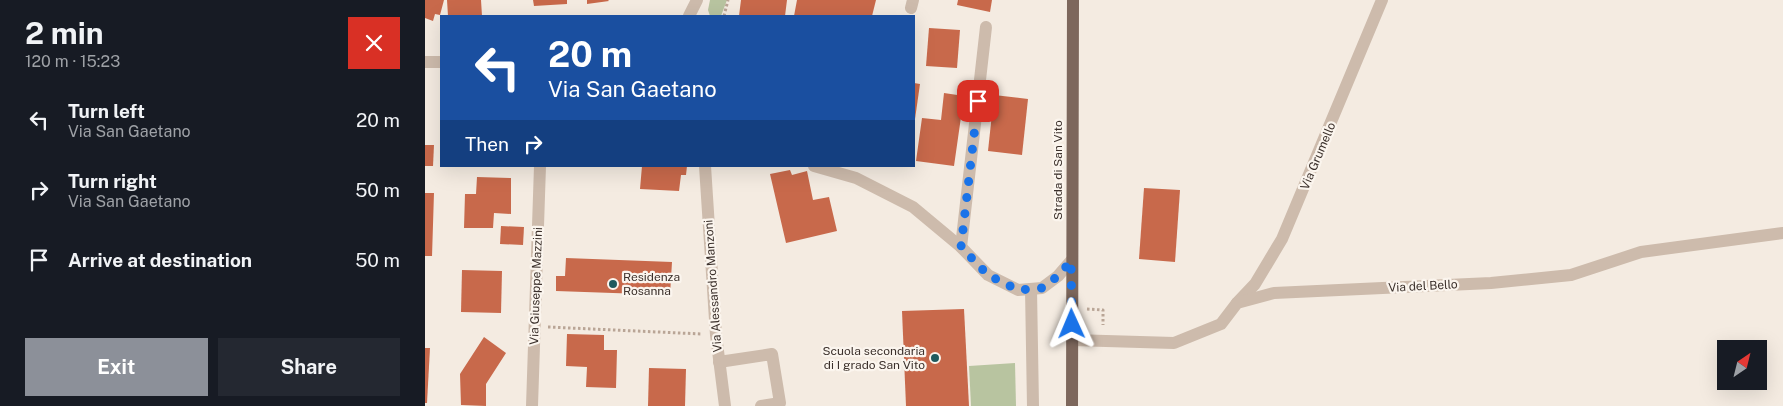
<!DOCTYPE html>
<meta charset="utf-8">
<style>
body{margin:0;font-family:"Public Sans",sans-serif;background:#242831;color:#f1f3f6;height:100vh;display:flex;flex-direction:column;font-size:19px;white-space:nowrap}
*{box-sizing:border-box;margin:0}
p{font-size:16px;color:#9ea1a6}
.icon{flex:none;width:28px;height:28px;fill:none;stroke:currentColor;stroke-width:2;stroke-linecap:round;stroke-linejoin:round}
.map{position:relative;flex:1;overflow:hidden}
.side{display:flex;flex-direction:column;background:#171b24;width:425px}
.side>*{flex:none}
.guide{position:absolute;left:15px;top:15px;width:475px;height:152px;border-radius:0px;box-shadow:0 5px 20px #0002;background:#1a4fa0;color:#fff;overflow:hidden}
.needle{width:32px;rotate:35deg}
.tools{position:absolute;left:1292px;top:340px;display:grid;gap:10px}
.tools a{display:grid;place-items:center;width:50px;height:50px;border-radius:0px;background:#171b24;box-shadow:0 5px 20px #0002;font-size:25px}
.pin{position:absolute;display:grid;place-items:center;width:42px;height:42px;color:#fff;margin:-21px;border-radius:10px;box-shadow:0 2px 8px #0006}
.me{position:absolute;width:55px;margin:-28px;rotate:359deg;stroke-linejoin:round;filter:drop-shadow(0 0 4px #0008)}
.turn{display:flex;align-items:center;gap:18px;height:105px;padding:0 25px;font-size:22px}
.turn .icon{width:65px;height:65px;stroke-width:2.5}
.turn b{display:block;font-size:35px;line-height:42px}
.then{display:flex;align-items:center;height:48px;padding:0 25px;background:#0003;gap:10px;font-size:19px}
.round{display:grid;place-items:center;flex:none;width:52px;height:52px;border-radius:0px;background:#242831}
.summary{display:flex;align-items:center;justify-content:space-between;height:85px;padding:0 25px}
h1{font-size:30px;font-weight:700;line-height:38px}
.cta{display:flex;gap:10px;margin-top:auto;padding:10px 25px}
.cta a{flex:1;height:58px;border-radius:0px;background:#8c9099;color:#fff;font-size:20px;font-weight:700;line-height:58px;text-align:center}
.cta a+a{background:#242831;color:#f1f3f6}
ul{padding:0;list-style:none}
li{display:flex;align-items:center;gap:15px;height:70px;padding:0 25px}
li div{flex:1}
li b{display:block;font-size:19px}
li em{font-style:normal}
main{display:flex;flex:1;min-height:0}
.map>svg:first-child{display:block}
.green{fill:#b8c4a0}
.building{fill:#c8694b}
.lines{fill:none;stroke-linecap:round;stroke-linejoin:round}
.path{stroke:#b9a596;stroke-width:3;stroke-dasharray:2.5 2.5;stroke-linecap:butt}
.minor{stroke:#cdbbac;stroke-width:12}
.major{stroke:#7d675c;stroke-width:12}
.route{stroke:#1a73e8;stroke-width:9;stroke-dasharray:0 16.2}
.poi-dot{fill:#1f5a5e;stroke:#fbf5ee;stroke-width:2}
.labels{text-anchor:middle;stroke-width:4.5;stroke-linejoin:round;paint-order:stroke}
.street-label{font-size:12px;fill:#3b302b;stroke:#fbf5ee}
.poi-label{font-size:12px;fill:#3b302b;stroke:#fbf5ee;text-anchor:start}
</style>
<main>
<section class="side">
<div class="summary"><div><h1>2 min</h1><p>120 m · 15:23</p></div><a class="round" style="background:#d93025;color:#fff"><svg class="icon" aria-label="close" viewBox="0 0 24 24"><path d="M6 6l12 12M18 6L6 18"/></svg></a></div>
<ul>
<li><svg class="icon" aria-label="left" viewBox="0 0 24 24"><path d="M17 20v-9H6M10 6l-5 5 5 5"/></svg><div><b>Turn left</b><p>Via San Gaetano</p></div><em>20 m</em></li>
<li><svg class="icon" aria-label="right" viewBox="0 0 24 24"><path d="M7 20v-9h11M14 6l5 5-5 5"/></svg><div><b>Turn right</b><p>Via San Gaetano</p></div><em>50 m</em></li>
<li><svg class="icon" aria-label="arrive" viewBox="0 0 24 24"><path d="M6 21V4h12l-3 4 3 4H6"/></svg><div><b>Arrive at destination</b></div><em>50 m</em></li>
</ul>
<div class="cta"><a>Exit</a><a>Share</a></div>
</section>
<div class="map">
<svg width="1358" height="406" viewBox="0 0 1358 406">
<rect width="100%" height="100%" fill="#f4ebe1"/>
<g class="green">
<polygon points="285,0 302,0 296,16 285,16 283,10"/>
<polygon points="590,363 591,406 546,406 544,366"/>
</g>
<g class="building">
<polygon points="0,0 19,0 15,15 10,14 8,21 0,18"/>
<polygon points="22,0 56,0 57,16 23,16"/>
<polygon points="108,0 142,0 142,4 109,6"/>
<polygon points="162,0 183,0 184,1 162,4"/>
<polygon points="316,0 362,0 360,16 314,16"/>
<polygon points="372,0 451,0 447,16 369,16"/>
<polygon points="533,0 567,0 565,12 532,5"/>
<polygon points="504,28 535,30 532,68 501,66"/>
<polygon points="489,83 495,84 490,119 489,119"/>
<polygon points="519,93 539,96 529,166 491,161 497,118 516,120"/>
<polygon points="569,95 603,99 597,155 563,151"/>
<polygon points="0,145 9,145 8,166 0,166"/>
<polygon points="217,166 262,166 261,175 256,175 254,191 215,189"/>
<polygon points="365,170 367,175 382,171 388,200 404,197 412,231 361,243 345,174"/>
<polygon points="52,177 86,178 86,214 69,213 68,228 39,228 40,194 51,194"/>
<polygon points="719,188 755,190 750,262 714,259"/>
<polygon points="0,193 9,193 7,256 0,256"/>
<polygon points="76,226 99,227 98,245 75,244"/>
<polygon points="141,258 247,262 245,295 131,291 131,276 140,276"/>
<polygon points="37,270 77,271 76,313 36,312"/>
<polygon points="539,309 544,406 481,406 477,311"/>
<polygon points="142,334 179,335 179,350 192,350 191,388 161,387 162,367 141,366"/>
<polygon points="59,337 81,353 61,384 61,406 36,405 35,374"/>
<polygon points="0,348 5,348 2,403 0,403"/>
<polygon points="224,368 261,369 260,406 223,406"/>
</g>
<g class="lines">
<g class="path">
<polyline points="299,16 303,0"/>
<polyline points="662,309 678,310 678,325"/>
<polyline points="123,327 277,334"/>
</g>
<g class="minor">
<polyline points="486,8 488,0"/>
<polyline points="264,16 272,0"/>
<polyline points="0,62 16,62"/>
<polyline points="280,166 291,335 300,406"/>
<polyline points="389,166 431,178 488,207 536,247 563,275 593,290 617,288 633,276 646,261"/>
<polyline points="536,247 561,27"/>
<polyline points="606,289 608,406"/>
<polyline points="812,303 830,284 857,239 957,0"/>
<polyline points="647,340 749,343 796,324 812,303 849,293 1066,283 1146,275 1216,252 1358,233"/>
<polyline points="294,362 347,354 355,403 336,406"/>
<polyline points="107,406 115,166"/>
</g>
<polyline class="major" points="647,406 648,0"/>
</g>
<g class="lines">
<polyline class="route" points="553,101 536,247 563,275 593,290 617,288 633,276 646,261 647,324"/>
</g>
<g class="poi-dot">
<circle cx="188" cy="284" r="5"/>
<circle cx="510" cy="358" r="5"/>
</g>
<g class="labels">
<g class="street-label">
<text transform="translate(893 156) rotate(-67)" y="4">Via Grumello</text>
<text transform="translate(633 170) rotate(-90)" y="4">Strada di San Vito</text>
<text transform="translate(111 286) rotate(-88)" y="4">Via Giuseppe Mazzini</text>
<text transform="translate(288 286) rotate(-94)" y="4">Via Alessandro Manzoni</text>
<text transform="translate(998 286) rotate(-3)" y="4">Via del Bello</text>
</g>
<g class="poi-label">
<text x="198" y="281">Residenza<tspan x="198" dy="14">Rosanna</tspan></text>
<text x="500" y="355" text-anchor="end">Scuola secondaria<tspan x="500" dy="14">di I grado San Vito</tspan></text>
</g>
</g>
</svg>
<div class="tools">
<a><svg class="needle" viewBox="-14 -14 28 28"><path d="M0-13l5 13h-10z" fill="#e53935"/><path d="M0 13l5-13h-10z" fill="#9ea1a6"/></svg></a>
</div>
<div class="pin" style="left:553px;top:101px;background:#d93025"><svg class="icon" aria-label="arrive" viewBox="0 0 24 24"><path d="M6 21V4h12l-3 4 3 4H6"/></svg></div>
<svg class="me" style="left:647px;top:324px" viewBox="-20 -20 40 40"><path d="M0-17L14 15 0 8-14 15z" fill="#1a73e8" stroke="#fff" stroke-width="4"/></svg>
<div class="guide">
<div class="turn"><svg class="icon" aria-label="left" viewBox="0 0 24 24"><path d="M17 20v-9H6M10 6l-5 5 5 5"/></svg><div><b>20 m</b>Via San Gaetano</div></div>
<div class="then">Then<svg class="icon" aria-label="right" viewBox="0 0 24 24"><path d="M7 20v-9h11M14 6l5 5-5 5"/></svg></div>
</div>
</div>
</main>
